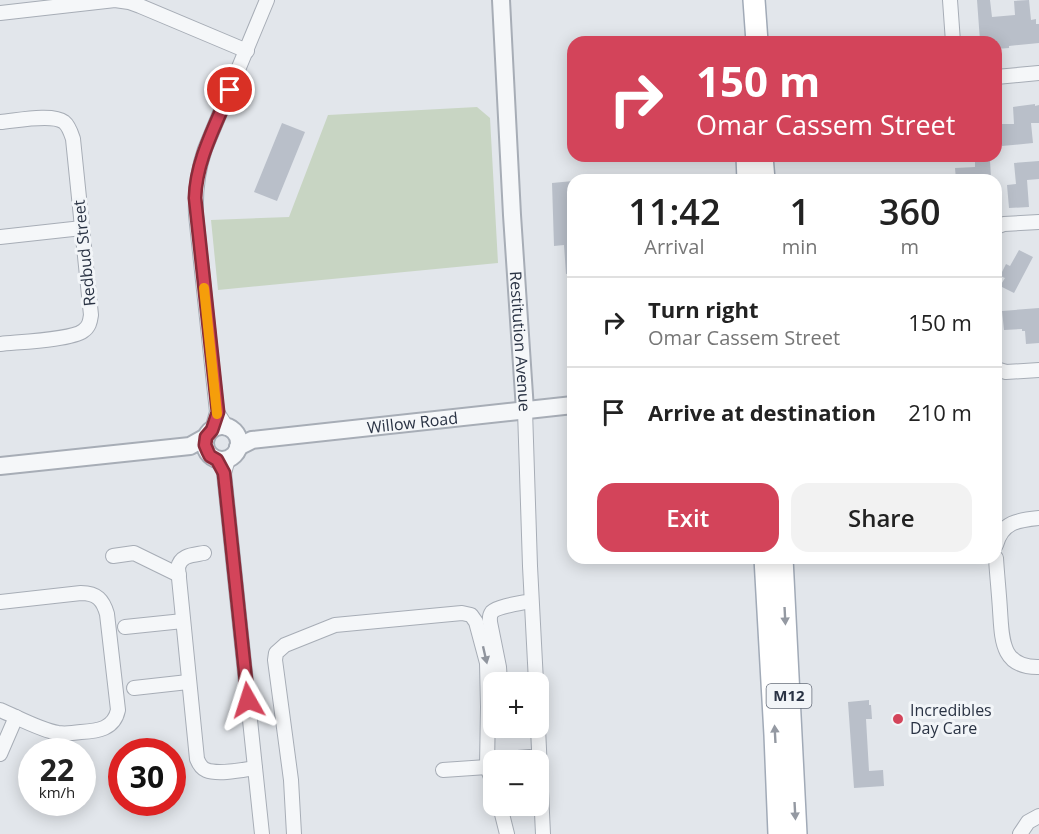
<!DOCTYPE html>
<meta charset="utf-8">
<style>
body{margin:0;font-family:"Open Sans",sans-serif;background:#f2f2f2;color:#222;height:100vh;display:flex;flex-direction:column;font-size:22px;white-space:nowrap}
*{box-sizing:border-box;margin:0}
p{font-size:20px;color:#767676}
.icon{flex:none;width:33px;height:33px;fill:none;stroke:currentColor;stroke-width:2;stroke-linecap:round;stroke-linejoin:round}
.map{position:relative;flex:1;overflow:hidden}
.side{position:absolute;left:567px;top:174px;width:435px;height:390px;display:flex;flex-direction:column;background:#fff;border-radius:18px;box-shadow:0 3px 15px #0003}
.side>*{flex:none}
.banner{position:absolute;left:567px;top:36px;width:435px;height:126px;border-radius:18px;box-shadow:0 3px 15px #0003;background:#d3445a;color:#fff;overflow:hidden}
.controls{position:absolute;left:483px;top:672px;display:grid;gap:12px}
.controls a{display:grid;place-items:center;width:66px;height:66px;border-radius:12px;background:#fff;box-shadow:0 3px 15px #0003;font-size:30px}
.speed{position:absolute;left:18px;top:738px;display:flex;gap:12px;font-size:30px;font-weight:700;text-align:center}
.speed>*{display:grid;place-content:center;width:78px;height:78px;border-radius:50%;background:#fff;box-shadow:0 3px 15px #0003;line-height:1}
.speed small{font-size:15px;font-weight:400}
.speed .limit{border:9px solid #d22;background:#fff;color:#111}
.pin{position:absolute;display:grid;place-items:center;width:51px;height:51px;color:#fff;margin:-26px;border:3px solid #fff;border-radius:50%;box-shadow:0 2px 6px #0007}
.me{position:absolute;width:66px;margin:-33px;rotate:354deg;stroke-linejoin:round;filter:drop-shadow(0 0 4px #0008)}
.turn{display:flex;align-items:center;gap:21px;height:126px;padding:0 30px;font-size:27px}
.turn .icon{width:78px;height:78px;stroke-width:2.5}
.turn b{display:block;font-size:42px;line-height:51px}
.eta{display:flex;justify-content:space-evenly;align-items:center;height:102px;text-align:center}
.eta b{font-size:36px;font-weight:600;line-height:42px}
.primary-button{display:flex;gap:12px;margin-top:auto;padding:12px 30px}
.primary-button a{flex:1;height:69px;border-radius:18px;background:#d3445a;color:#fff;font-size:24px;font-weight:600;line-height:69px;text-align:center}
.primary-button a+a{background:#f2f2f2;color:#222}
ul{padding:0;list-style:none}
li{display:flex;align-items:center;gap:18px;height:90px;padding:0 30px;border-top:2px solid #e0e0e0}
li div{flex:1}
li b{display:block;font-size:22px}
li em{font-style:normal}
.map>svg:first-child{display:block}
.green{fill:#c8d5c3}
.building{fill:#b9bfc9}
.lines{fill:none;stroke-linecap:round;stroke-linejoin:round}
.minor-casing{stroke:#a7adb6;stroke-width:16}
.tertiary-casing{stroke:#a7adb6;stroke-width:20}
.primary-casing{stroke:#a1aab7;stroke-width:24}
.minor{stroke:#f5f7f9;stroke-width:14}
.tertiary{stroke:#f5f7f9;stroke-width:16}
.primary{stroke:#fff;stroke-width:21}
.oneway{fill:#9499a2}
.oneway2{fill:#90959e}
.route-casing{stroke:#892c3a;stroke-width:15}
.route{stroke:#d3445a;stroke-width:10}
.slow{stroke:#f59e0b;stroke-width:10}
.poi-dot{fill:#d3445a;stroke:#f2f5f8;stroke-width:2}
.labels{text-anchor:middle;stroke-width:6;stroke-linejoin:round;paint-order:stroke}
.shield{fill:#f2f5f8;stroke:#666d7a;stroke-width:1.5}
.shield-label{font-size:15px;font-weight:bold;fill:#2a3344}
.street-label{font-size:16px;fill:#2a3344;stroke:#f2f5f8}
.poi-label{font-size:16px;fill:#2a3344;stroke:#f2f5f8;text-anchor:start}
</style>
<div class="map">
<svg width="1039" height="834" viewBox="0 0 1039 834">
<rect width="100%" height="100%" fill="#e2e6eb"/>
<polygon class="green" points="477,107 490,118 498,263 218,290 211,220 289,217 328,115"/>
<g class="building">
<polygon points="977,0 990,0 992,17 1015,15 1014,1 1029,0 1031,20 1036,19 1036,24 1039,24 1039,43 1009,46 1009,48 996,49 996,40 980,41"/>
<polygon points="1035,104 1035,106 1039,105 1039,123 1031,123 1033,143 1002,146 1000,124 1014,124 1013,107"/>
<polygon points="282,123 305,132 277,201 254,192"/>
<polygon points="990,160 991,178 987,179 987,180 956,180 955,168 975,167 975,161"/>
<polygon points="1039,161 1039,179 1027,180 1029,207 1009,208 1007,185 1016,184 1014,163"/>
<polygon points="573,181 573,273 566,274 564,245 554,246 552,183"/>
<polygon points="1019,250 1033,257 1014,293 1000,286 1005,278 1000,276 1006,264 1010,266"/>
<polygon points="1039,308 1039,343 1026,344 1025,331 1022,331 1022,329 1004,330 1002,311"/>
<polygon points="869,700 869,705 871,705 872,719 866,719 869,771 883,770 884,786 854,788 848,702"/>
</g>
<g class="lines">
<g class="minor-casing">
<g id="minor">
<polyline points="950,0 953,42"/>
<polyline points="0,13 115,0 129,2 140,6 247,51"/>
<polyline points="996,77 1039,73"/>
<path d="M0,122C15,121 52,113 64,122C69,126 71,133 73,139L91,315C90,322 89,327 83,331C71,340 17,342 0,344"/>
<polyline points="996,227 1004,224 1039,222"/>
<polyline points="0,237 82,228"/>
<polyline points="996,369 1006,372 1039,370"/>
<polyline points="525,410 530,566 536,682"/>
<polyline points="217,412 227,428"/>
<path d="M212,430L217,412L196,215C195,191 197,172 205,149L267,0"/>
<polyline points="228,459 224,473 262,834"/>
<path d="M996,545C1002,522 1018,520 1039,518"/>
<path d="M204,553C193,555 180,555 178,568L197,759C199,764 201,768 206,770C218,775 242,770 255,768"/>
<polyline points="113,556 134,553 179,575"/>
<path d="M996,558C997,575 999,593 1000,610C1002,639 1001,668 1039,667"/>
<path d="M0,602L81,593C97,593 103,600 107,614L118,710C114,729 98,731 81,732C74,733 65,734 58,733C40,730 17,717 0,710"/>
<polyline points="125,627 183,621"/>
<path d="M500,682L499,667L490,622C490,618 489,616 492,612C498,606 522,603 531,601"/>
<polyline points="134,688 188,682"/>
<polyline points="538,728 543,834"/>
<polyline points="0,754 16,717"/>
<polyline points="495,760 530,757 534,760"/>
<polyline points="443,770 487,767 493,762"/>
<polyline points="500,806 507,834"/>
<polyline points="294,834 291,780 275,660 276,653 285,645 335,625 462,613 471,615 476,622 487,663 488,707 487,767 494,785"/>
<polyline points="1020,834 1028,822 1039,816"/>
</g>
</g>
<g class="tertiary-casing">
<g id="tertiary">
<path id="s1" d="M501,0L512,215L525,410"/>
<circle cx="222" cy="443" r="17"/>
<path id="s2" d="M238,447L252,440L573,405"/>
<polyline points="0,466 190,446 206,437"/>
</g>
</g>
<g class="primary-casing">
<g id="primary">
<polyline points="754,0 757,42"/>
<polyline points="747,156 748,180"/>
<polyline points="762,156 764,180"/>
<polyline points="765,558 775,735 779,834"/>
<polyline points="782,558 796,834"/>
</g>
</g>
<use href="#minor" class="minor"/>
<use href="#tertiary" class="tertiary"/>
<use href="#primary" class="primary"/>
</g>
<defs><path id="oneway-solid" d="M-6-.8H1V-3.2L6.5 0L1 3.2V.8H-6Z" transform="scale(1.5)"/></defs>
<g class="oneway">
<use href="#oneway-solid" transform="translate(785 616) rotate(87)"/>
<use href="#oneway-solid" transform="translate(775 734) rotate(-93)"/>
<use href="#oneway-solid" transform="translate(795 811) rotate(87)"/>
</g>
<use class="oneway2" href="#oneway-solid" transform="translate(485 655) rotate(77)"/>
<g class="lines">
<g class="route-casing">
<path id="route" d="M230,90C216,125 196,160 195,198L218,412L212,430L206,437L205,445L208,452L210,456L217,460L224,473L248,700"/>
</g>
<use href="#route" class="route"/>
<polyline class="slow" points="204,288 217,414"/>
</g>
<circle class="poi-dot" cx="898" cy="719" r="6"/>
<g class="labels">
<rect class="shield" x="766.5" y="684" width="45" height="24" rx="4.5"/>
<g class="shield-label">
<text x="789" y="701">M12</text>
</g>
<g class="street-label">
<text transform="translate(84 253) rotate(-96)" y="6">Redbud Street</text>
<text dy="6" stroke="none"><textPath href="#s1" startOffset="342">Restitution Avenue</textPath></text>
<text dy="6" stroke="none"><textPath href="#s2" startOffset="177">Willow Road</textPath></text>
</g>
<g class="poi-label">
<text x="910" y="716">Incredibles<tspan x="910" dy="18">Day Care</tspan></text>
</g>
</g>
</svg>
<div class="controls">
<a>+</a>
<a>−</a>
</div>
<div class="speed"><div>22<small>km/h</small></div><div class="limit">30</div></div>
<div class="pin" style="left:230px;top:90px;background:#d93025"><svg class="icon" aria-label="arrive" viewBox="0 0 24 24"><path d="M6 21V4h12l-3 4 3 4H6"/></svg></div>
<svg class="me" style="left:248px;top:700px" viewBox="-20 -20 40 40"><path d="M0-17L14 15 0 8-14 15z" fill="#d3445a" stroke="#fff" stroke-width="4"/></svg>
<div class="banner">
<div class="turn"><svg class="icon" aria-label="right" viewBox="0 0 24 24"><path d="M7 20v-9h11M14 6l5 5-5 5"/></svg><div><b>150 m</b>Omar Cassem Street</div></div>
</div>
<section class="side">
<div class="eta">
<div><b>11:42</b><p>Arrival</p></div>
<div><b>1</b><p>min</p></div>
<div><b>360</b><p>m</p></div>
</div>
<ul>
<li><svg class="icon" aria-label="right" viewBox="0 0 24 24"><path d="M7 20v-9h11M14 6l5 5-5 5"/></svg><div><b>Turn right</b><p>Omar Cassem Street</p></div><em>150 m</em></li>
<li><svg class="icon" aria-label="arrive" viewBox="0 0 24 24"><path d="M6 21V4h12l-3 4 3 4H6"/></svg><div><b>Arrive at destination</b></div><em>210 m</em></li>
</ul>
<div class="primary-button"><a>Exit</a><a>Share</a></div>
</section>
</div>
